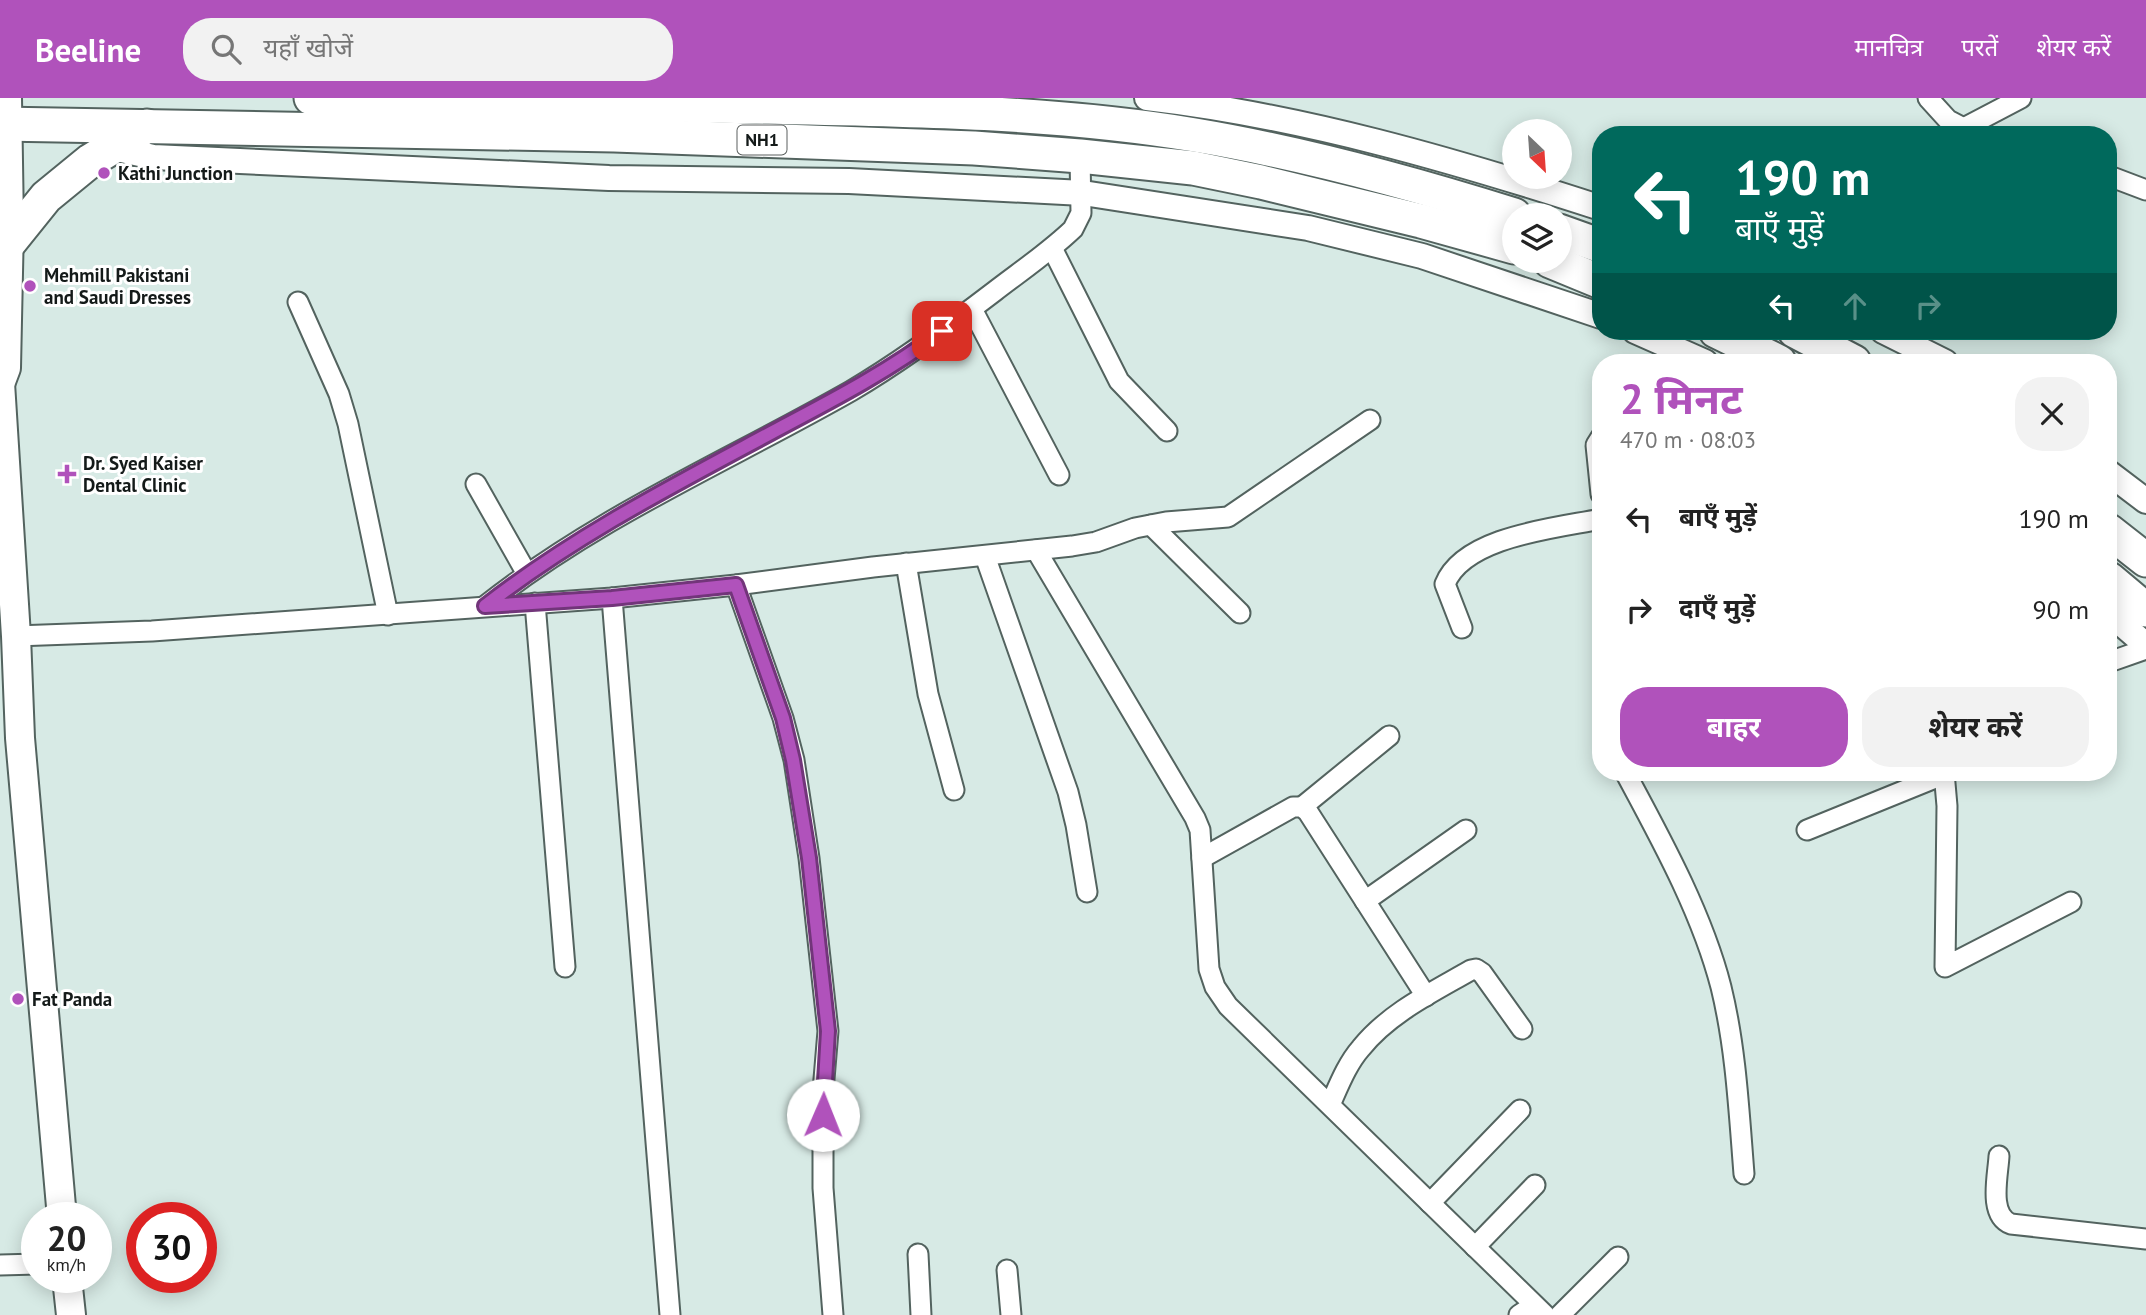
<!DOCTYPE html>
<html lang="hi">
<meta charset="utf-8">
<style>
body{margin:0;font-family:"PT Sans","Noto Sans Devanagari",sans-serif;background:#f2f2f2;color:#222;height:100vh;display:flex;flex-direction:column;font-size:26px;white-space:nowrap}
*{box-sizing:border-box;margin:0}
p{font-size:23px;color:#767676}
.icon{flex:none;width:38px;height:38px;fill:none;stroke:currentColor;stroke-width:2;stroke-linecap:round;stroke-linejoin:round}
.map{position:relative;flex:1;overflow:hidden}
.panel{position:absolute;left:1592px;top:256px;width:525px;height:427px;display:flex;flex-direction:column;background:#fff;border-radius:28px;box-shadow:0 4px 18px #0003}
.panel>*{flex:none}
.banner{position:absolute;left:1592px;top:28px;width:525px;height:214px;border-radius:28px;box-shadow:0 4px 18px #0003;background:#00695c;color:#fff;overflow:hidden}
.needle{width:46px;rotate:155deg}
.fabs{position:absolute;left:1502px;top:21px;display:grid;gap:14px}
.fabs a{display:grid;place-items:center;width:70px;height:70px;border-radius:50%;background:#fff;box-shadow:0 4px 18px #0003;font-size:35px}
.speed{position:absolute;left:21px;top:1104px;display:flex;gap:14px;font-size:35px;font-weight:700;text-align:center}
.speed>*{display:grid;place-content:center;width:91px;height:91px;border-radius:50%;background:#fff;box-shadow:0 4px 18px #0003;line-height:1}
.speed small{font-size:18px;font-weight:400}
.speed .limit{border:10px solid #d22;background:#fff;color:#111}
.pin{position:absolute;display:grid;place-items:center;width:60px;height:60px;color:#fff;margin:-30px;border-radius:14px;box-shadow:0 4px 10px #0006}
.me{position:absolute;width:77px;margin:-38px;rotate:1deg;stroke-linejoin:round;filter:drop-shadow(0 0 5px #0008)}
.turn{display:flex;align-items:center;gap:24px;height:147px;padding:0 28px;font-size:32px}
.turn .icon{width:91px;height:91px;stroke-width:2.5}
.turn b{display:block;font-size:49px;line-height:60px}
.lanes{display:flex;align-items:center;height:66px;padding:0 28px;background:#0003;justify-content:center;gap:35px;direction:ltr}
.lanes .off{opacity:.35}
.round{display:grid;place-items:center;flex:none;width:74px;height:74px;border-radius:28px;background:#f2f2f2}
.head{display:flex;align-items:center;justify-content:space-between;height:119px;padding:0 28px}
h1{font-size:42px;font-weight:700;line-height:52px;color:#b052bb}
.cta{display:flex;gap:14px;margin-top:auto;padding:14px 28px}
.cta a{flex:1;height:80px;border-radius:28px;background:#b052bb;color:#fff;font-size:28px;font-weight:700;line-height:80px;text-align:center}
.cta a+a{background:#f2f2f2;color:#222}
ul{padding:0;list-style:none}
li{display:flex;align-items:center;gap:21px;height:91px;padding:0 28px}
li div{flex:1}
li b{display:block;font-size:26px}
li em{font-style:normal}
header{display:flex;align-items:center;gap:42px;box-sizing:border-box;height:98px;padding:0 35px;background:#b052bb;color:#fff}
header strong{font-size:33px}
nav{display:flex;gap:38px;margin-inline-start:auto;font-size:24px}
.search{width:490px;height:63px;background:#f2f2f2;display:flex;align-items:center;gap:18px;box-sizing:border-box;padding:0 24px;border-radius:28px;color:#767676;font-size:26px}
.map>svg:first-child{display:block}
.lines{fill:none;stroke-linecap:round;stroke-linejoin:round}
.minor-casing{stroke:#53635f;stroke-width:23}
.tertiary-casing{stroke:#53635f;stroke-width:28}
.secondary-casing{stroke:#53635f;stroke-width:32}
.trunk-casing{stroke:#53635f;stroke-width:37}
.minor{stroke:#fff;stroke-width:19}
.tertiary{stroke:#fff;stroke-width:24}
.secondary{stroke:#fff;stroke-width:28}
.trunk{stroke:#fff;stroke-width:33}
.route-casing{stroke:#72357a;stroke-width:18}
.route{stroke:#b052bb;stroke-width:12}
.poi-dot{fill:#b052bb;stroke:#fff;stroke-width:2.5}
.labels{text-anchor:middle;stroke-width:6;stroke-linejoin:round;paint-order:stroke}
.shield{fill:#fff;stroke:#5a5f5e;stroke-width:2}
.shield-label{font-size:18px;font-weight:bold;fill:#141a19}
.poi-label{font-size:19px;font-weight:bold;fill:#141a19;stroke:#fff;text-anchor:start}
</style>
<header>
<strong>Beeline</strong>
<div class="search"><svg class="icon" aria-label="search" viewBox="0 0 24 24"><circle cx="10" cy="10" r="6"/><path d="M15 15l6 6"/></svg>यहाँ खोजें</div>
<nav><a>मानचित्र</a><a>परतें</a><a>शेयर करें</a></nav>
</header>
<div class="map">
<svg width="2146" height="1217" viewBox="0 0 2146 1217">
<rect width="100%" height="100%" fill="#d7eae5"/>
<g class="lines">
<g class="minor-casing">
<g id="minor">
<polyline points="1928,0 1948,22 1973,35"/>
<polyline points="1962,31 2021,0"/>
<polyline points="2109,78 2146,92"/>
<polyline points="1052,150 1119,283 1167,333"/>
<polyline points="298,204 339,296 348,326 388,517"/>
<polyline points="972,211 1059,377"/>
<polyline points="1601,339 1596,347 1601,396"/>
<polyline points="476,386 527,476"/>
<polyline points="1151,427 1240,515"/>
<polyline points="1036,452 1195,720 1200,732 1209,871 1215,889 1228,908 1545,1217"/>
<polyline points="985,458 1068,694 1076,727 1087,794"/>
<polyline points="906,465 928,596 954,692"/>
<polyline points="736,487 783,620 794,662 809,760 828,933 823,993 823,1090 833,1217"/>
<polyline points="612,500 670,1217"/>
<polyline points="535,505 565,869"/>
<path d="M485,508C597,419 728,363 851,293C902,263 948,229 995,193C1021,173 1049,154 1073,131L1081,115L1080,58"/>
<path d="M1462,530L1445,486C1464,438 1557,430 1601,421"/>
<polyline points="16,538 152,533 612,500 736,487 873,469 1072,448 1096,444 1135,430 1166,424 1228,419 1370,322"/>
<polyline points="2109,564 2146,551"/>
<path d="M1625,674C1661,741 1702,815 1721,889C1736,950 1739,1014 1744,1076"/>
<polyline points="1944,674 1947,708 1945,869 2071,804"/>
<polyline points="1302,709 1389,638"/>
<polyline points="1807,732 1945,676"/>
<polyline points="1202,760 1293,709 1302,709 1308,714 1426,898"/>
<polyline points="1365,803 1466,732"/>
<path d="M1330,1007C1339,987 1347,966 1361,950C1389,915 1433,894 1471,872L1476,871L1482,875L1522,931"/>
<path d="M1999,1058C1998,1078 1988,1117 2011,1126L2146,1141"/>
<polyline points="1430,1105 1520,1012"/>
<polyline points="1475,1149 1535,1087"/>
<polyline points="918,1156 921,1217"/>
<polyline points="0,1167 37,1166"/>
<polyline points="1007,1172 1011,1217"/>
<polyline points="1519,1217 1534,1207"/>
<polyline points="1560,1217 1618,1159"/>
</g>
</g>
<g class="tertiary-casing">
<g id="tertiary">
<path d="M1147,0C1302,18 1453,62 1601,110"/>
<polyline points="109,49 153,59 282,65 609,80 849,83 1083,95 1308,130 1422,158 1601,218"/>
<polyline points="1635,233 1705,264"/>
<polyline points="1883,233 1945,264"/>
<polyline points="2109,375 2146,403"/>
<polyline points="2109,515 2146,547"/>
</g>
</g>
<g class="secondary-casing">
<g id="secondary">
<polyline points="0,285 16,538 20,640 62,1120"/>
<polyline points="0,286 6,270 9,127 7,0"/>
<polyline points="67,1180 71,1217"/>
</g>
</g>
<g class="trunk-casing">
<g id="trunk">
<path d="M311,0C460,2 608,6 757,9C902,12 1050,13 1195,37C1303,55 1409,84 1514,117"/>
<polyline points="0,26 614,37 974,50 1080,58 1193,70 1261,84 1421,123 1514,149"/>
<polyline points="1559,133 1601,148"/>
<polyline points="9,145 46,99 90,63 147,28"/>
<polyline points="1550,163 1601,184"/>
<polyline points="1716,233 1779,264"/>
<polyline points="1795,233 1854,264"/>
<polyline points="2109,433 2146,462"/>
<polyline points="2109,481 2146,512"/>
</g>
</g>
<use href="#minor" class="minor"/>
<use href="#tertiary" class="tertiary"/>
<use href="#secondary" class="secondary"/>
<use href="#trunk" class="trunk"/>
</g>
<g class="lines">
<g class="route-casing">
<path id="route" d="M823,1017L828,933L809,760L793,662L783,620L736,487L612,500L485,508C577,436 680,384 782,329C837,300 892,271 942,233"/>
</g>
<use href="#route" class="route"/>
</g>
<g class="poi-dot">
<circle cx="104" cy="75" r="7"/>
<circle cx="30" cy="188" r="7"/>
<path d="M63.5 365.5h7v7h7v7h-7v7h-7v-7h-7v-7h7z"/>
<circle cx="18" cy="901" r="7"/>
</g>
<g class="labels">
<rect class="shield" x="737.5" y="27.5" width="49" height="29" rx="5"/>
<g class="shield-label">
<text x="762" y="48">NH1</text>
</g>
<g class="poi-label">
<text x="118" y="82">Kathi Junction</text>
<text x="44" y="184">Mehmill Pakistani<tspan x="44" dy="22">and Saudi Dresses</tspan></text>
<text x="83" y="372">Dr. Syed Kaiser<tspan x="83" dy="22">Dental Clinic</tspan></text>
<text x="32" y="908">Fat Panda</text>
</g>
</g>
</svg>
<div class="fabs">
<a><svg class="needle" viewBox="-14 -14 28 28"><path d="M0-13l5 13h-10z" fill="#e53935"/><path d="M0 13l5-13h-10z" fill="#767676"/></svg></a>
<a><svg class="icon" aria-label="layers" viewBox="0 0 24 24"><path d="M12 4l9 5-9 5-9-5zM3 14l9 5 9-5"/></svg></a>
</div>
<div class="speed"><div>20<small>km/h</small></div><div class="limit">30</div></div>
<div class="pin" style="left:942px;top:233px;background:#d93025"><svg class="icon" aria-label="arrive" viewBox="0 0 24 24"><path d="M6 21V4h12l-3 4 3 4H6"/></svg></div>
<svg class="me" style="left:823px;top:1017px" viewBox="-20 -20 40 40"><circle r="19" fill="#fff"/><path d="M0-13L10 11 0 6-10 11z" fill="#b052bb"/></svg>
<div class="banner">
<div class="turn"><svg class="icon" aria-label="left" viewBox="0 0 24 24"><path d="M17 20v-9H6M10 6l-5 5 5 5"/></svg><div><b>190 m</b>बाएँ मुड़ें</div></div>
<div class="lanes"><svg class="icon" aria-label="left" viewBox="0 0 24 24"><path d="M17 20v-9H6M10 6l-5 5 5 5"/></svg><svg class="icon off" aria-label="ahead" viewBox="0 0 24 24"><path d="M12 20V5M6 11l6-6 6 6"/></svg><svg class="icon off" aria-label="right" viewBox="0 0 24 24"><path d="M7 20v-9h11M14 6l5 5-5 5"/></svg></div>
</div>
<section class="panel">
<div class="head"><div><h1>2 मिनट</h1><p>470 m · 08:03</p></div><a class="round"><svg class="icon" aria-label="close" viewBox="0 0 24 24"><path d="M6 6l12 12M18 6L6 18"/></svg></a></div>
<ul>
<li><svg class="icon" aria-label="left" viewBox="0 0 24 24"><path d="M17 20v-9H6M10 6l-5 5 5 5"/></svg><div><b>बाएँ मुड़ें</b></div><em>190 m</em></li>
<li><svg class="icon" aria-label="right" viewBox="0 0 24 24"><path d="M7 20v-9h11M14 6l5 5-5 5"/></svg><div><b>दाएँ मुड़ें</b></div><em>90 m</em></li>
</ul>
<div class="cta"><a>बाहर</a><a>शेयर करें</a></div>
</section>
</div>
